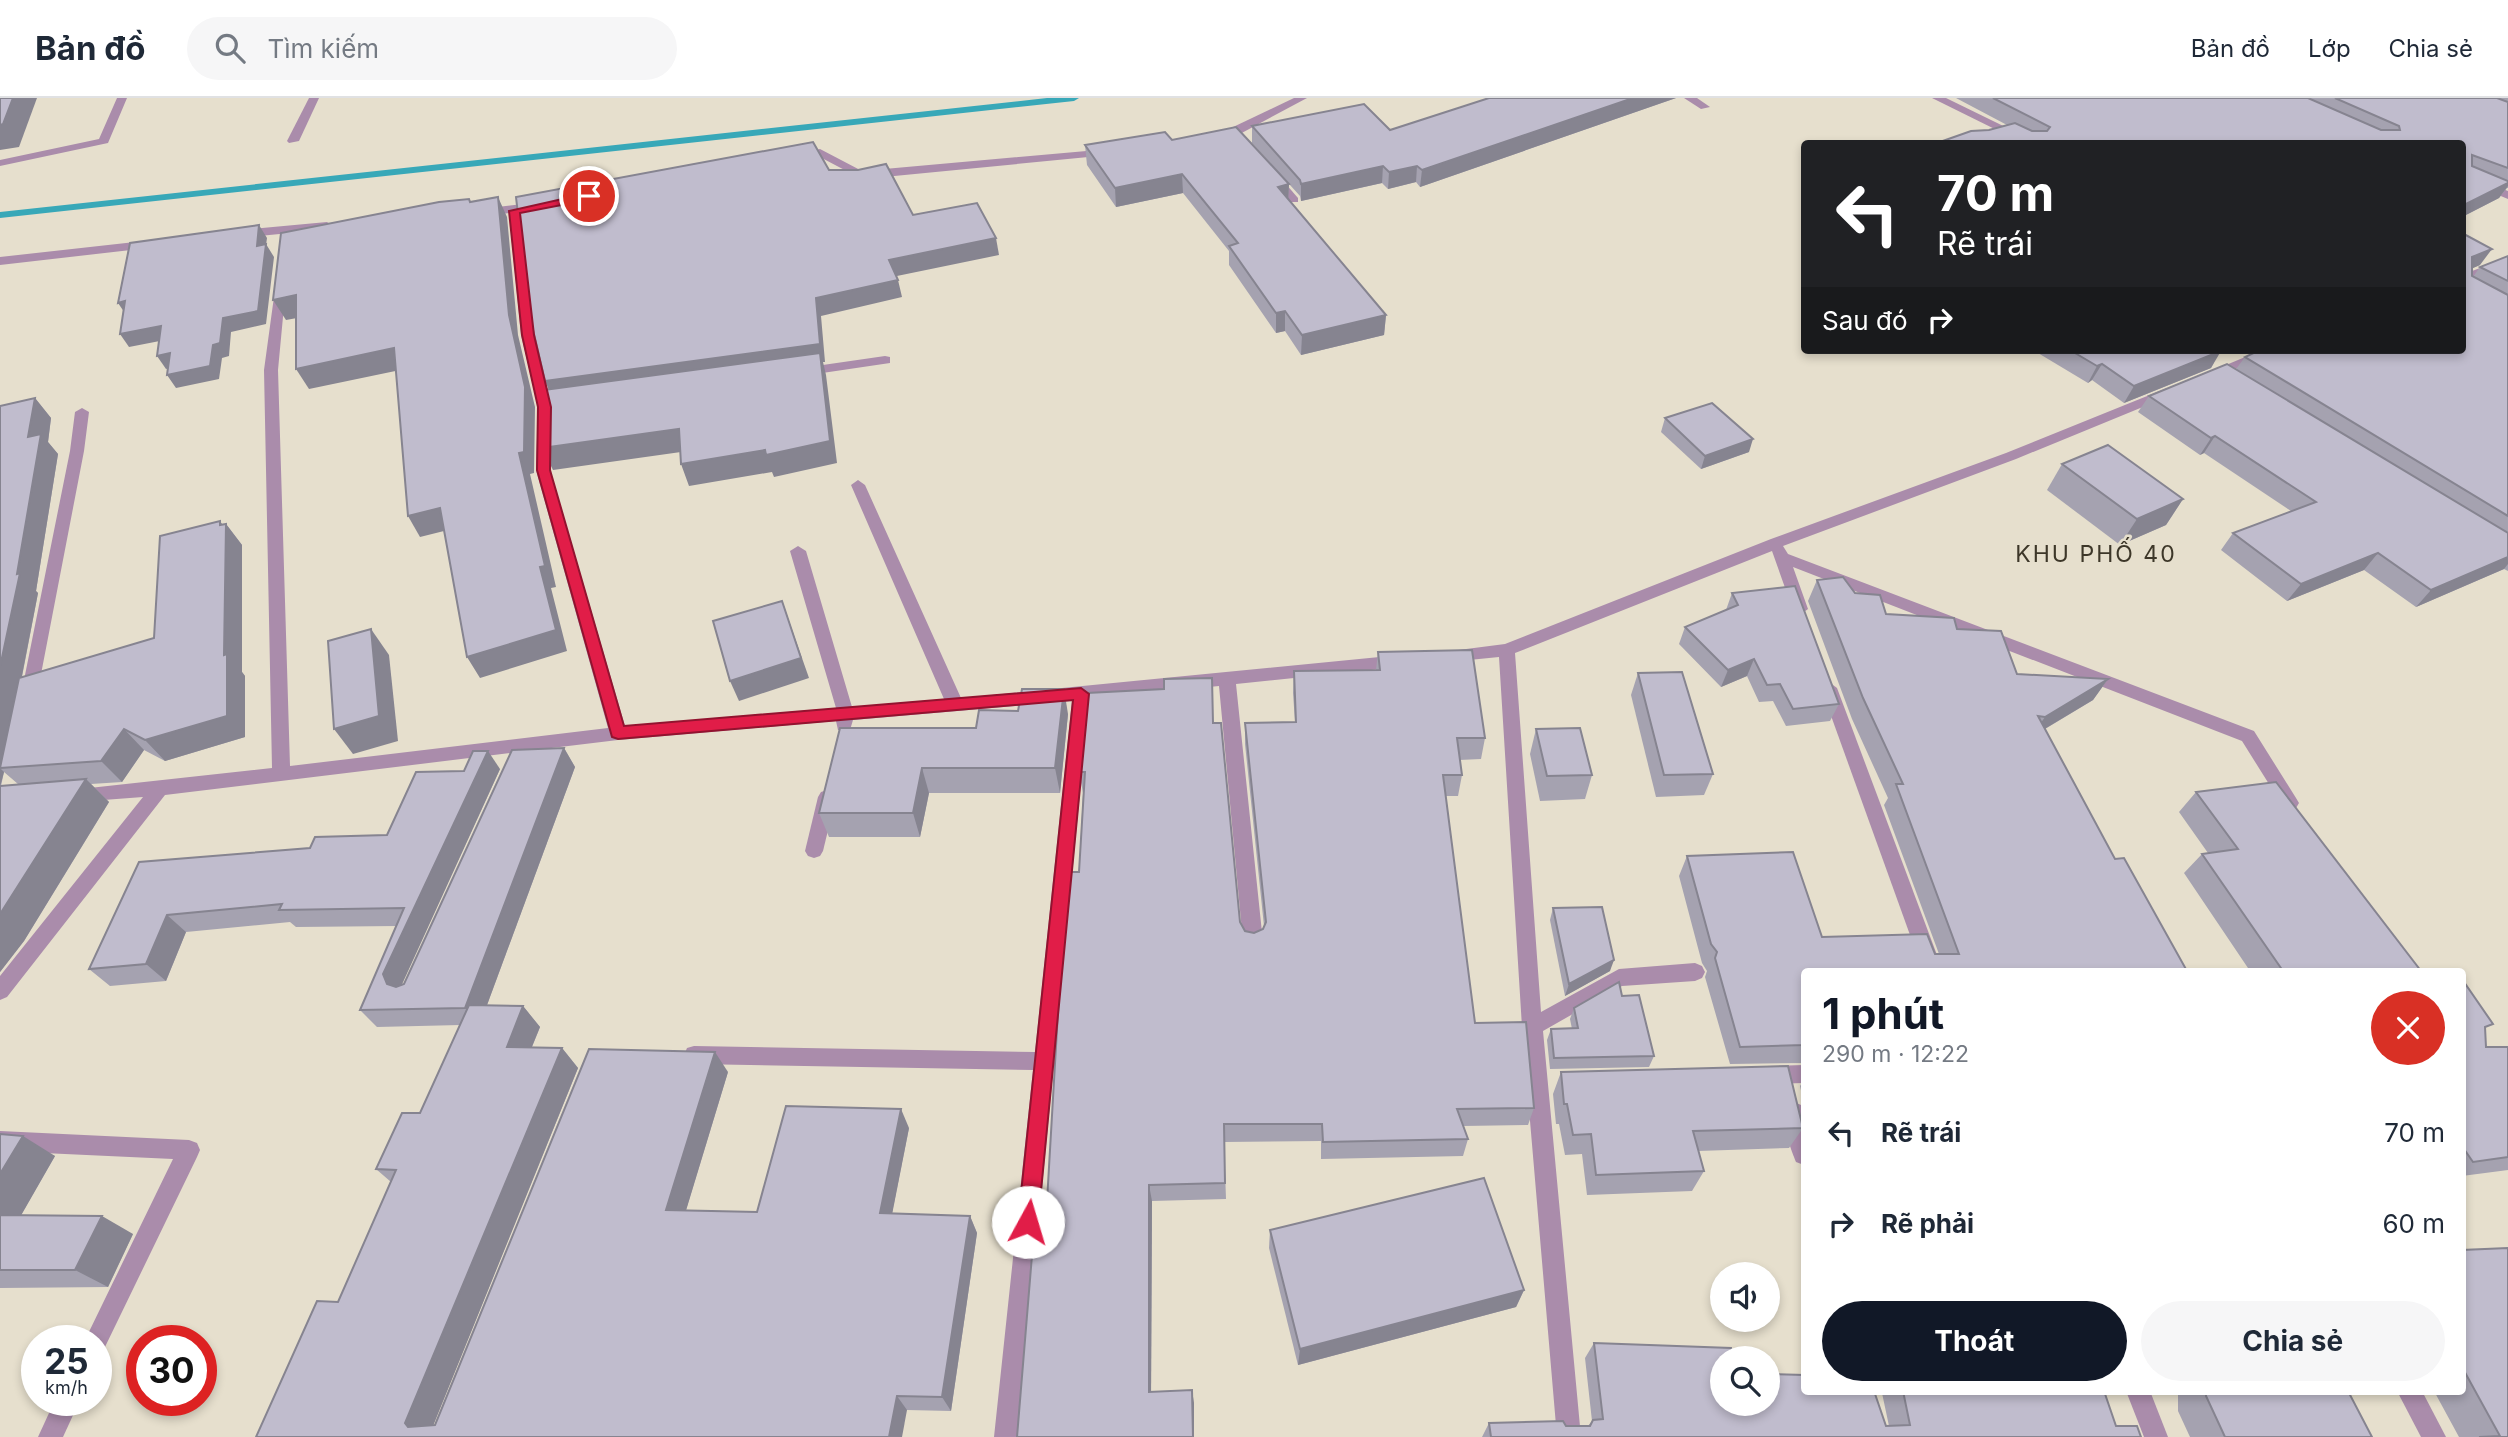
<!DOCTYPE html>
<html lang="vi">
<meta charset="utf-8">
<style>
body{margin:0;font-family:Inter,sans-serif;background:#f6f6f7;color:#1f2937;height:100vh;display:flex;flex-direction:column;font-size:26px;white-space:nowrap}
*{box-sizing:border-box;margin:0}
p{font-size:23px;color:#747a83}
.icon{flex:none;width:38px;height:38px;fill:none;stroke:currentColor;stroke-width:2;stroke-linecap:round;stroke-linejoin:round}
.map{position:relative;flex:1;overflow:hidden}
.sheet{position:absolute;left:1801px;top:870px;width:665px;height:427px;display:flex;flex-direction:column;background:#fff;border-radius:7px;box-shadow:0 4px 10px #0003}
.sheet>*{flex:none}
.guide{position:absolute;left:1801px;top:42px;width:665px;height:214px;border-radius:7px;box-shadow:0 4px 10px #0003;background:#202124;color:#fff;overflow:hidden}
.fabs{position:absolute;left:1710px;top:1164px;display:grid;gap:14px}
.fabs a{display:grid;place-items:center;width:70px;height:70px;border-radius:50%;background:#fff;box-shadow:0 4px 10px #0003;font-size:35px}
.speed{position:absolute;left:21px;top:1227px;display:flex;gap:14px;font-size:35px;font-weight:700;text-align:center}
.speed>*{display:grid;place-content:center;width:91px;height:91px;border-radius:50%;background:#fff;box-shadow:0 4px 10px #0003;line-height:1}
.speed small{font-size:18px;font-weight:400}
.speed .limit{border:10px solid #d22;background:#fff;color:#111}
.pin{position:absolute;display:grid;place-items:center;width:60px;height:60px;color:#fff;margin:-30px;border:4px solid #fff;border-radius:50%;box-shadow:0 2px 7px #0007}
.me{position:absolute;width:77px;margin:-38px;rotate:6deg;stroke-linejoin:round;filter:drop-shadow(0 0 5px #0008)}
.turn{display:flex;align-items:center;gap:24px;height:147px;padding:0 21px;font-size:32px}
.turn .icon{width:91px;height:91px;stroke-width:2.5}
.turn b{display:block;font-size:49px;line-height:60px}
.then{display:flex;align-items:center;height:66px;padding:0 21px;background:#0003;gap:14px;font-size:26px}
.round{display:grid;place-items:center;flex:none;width:74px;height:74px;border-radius:37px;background:#f6f6f7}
.head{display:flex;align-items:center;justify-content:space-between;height:119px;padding:0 21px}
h1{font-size:42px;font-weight:700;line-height:52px;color:#111827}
.action{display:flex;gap:14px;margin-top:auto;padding:14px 21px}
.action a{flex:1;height:80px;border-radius:42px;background:#111827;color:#fff;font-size:28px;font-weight:700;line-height:80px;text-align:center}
.action a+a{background:#f6f6f7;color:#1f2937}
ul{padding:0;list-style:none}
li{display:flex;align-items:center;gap:21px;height:91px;padding:0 21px}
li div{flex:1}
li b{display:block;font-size:26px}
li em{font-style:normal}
header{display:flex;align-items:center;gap:42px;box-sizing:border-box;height:98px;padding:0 35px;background:#fff;border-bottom:2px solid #e0e1e3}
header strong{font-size:33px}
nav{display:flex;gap:38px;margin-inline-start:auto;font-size:24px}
.search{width:490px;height:63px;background:#f6f6f7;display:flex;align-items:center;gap:18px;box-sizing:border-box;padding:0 24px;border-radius:38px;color:#747a83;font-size:26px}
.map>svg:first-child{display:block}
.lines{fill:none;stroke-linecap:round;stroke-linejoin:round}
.stream{fill:#38a8b8;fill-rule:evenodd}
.minor{fill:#aa8cab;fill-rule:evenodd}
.wall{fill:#a5a2b0;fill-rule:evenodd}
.shaded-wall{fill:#868490}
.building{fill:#c0bccd;stroke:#868490;stroke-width:2}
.route{fill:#e11d48;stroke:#92132f;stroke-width:2}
.labels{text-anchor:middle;stroke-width:5;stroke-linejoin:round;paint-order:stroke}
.neighbourhood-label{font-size:23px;letter-spacing:2px;fill:#3d3729;stroke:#e6dfcd}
</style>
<header>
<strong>Bản đồ</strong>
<div class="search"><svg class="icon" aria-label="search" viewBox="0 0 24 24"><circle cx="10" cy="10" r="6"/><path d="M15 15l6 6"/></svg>Tìm kiếm</div>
<nav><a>Bản đồ</a><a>Lớp</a><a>Chia sẻ</a></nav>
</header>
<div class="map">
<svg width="2508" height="1339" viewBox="0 0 2508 1339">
<rect width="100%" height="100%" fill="#e6dfcd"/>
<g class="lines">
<polygon class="stream" points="1047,0 1079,0 1074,3 0,120 0,114"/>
<g class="minor">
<polygon points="117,0 127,0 108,45 0,68 0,62 99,41"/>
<polygon points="309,0 319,0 299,43 289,45 287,43"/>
<polygon points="1294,0 1307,0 1238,37 1216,43 1210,40"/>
<polygon points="1684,0 1697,0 1710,9 1701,11"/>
<polygon points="1932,0 1946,0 2040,46 2025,46"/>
<polygon points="820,51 862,73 1109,51 1115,54 1109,57 884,79 856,78 818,58 798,61 792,58"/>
<polygon points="2462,75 2508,93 2508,101 2462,82"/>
<polygon points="1270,77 1278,77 1298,100 1298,104 1290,104 1270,81"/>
<polygon points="540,104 546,108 544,111 521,114 535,237 552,309 550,372 625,628 836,610 790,453 798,448 806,453 852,609 944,601 851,387 858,382 865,387 961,600 1400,557 1408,563 1400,569 1236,586 1263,844 1260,850 1253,852 1246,850 1243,844 1219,588 1089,601 1018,1339 994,1339 1033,972 694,966 687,964 684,957 687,950 694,948 1035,954 1072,603 853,622 850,632 838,632 836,623 618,642 165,697 7,899 0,902 0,878 143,699 77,704 71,702 68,697 71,692 272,670 264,272 276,184 284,184 286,187 278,272 290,668 608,630 536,372 538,309 521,237 509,115 481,119 475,115 481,111"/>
<polygon points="327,124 333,128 331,131 240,140 234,136 240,132"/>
<polygon points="153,142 159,146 157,149 0,167 0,159"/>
<polygon points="2508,159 2508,167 2462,185 2462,177"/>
<polygon points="2262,252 2281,252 2214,280 2209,281 2202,277"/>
<polygon points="885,258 890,259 890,265 802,278 795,274 802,270"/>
<polygon points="2167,290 2172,291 2172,297 2016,361 1783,448 1788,456 2254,633 2296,700 2299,705 2296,710 2284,710 2242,643 1793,469 1808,511 1800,517 1794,515 1772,453 1515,555 1541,914 1619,871 1695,865 1702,868 1705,874 1702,880 1695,883 1622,888 1543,933 1581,1339 1557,1339 1522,929 1499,559 1449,564 1441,558 1443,554 1505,546 1771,441 2006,355"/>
<polygon points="82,310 89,314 84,353 37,597 29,603 21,597 70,353 75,314"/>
<polygon points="1829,584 1837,590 1943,873 1923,873 1821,590"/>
<polygon points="827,692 833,694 836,699 823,753 820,758 814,760 808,758 805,753 818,699 821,694"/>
<polygon points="1804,967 1804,985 1766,986 1759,984 1756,977 1759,970 1766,968"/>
<path d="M1794,1004L1801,1007L1804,1013V1067L1796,1064C1790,1050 1780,1021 1787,1007Z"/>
<polygon points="0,1033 189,1042 197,1045 200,1052 197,1059 104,1251 96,1255 96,1242 85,1242 173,1061 0,1053"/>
<polygon points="2126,1293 2150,1293 2168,1339 2144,1339"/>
<polygon points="2397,1293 2422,1293 2446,1339 2421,1339"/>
<polygon points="55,1302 80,1302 63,1339 38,1339"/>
</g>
</g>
<g class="wall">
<polygon points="1489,0 1676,0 1420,89 1416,84 1388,91 1382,85 1301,103 1300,98 1252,45 1252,28 1390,32"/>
<polygon points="1956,0 2508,0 2508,90 2507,90 2499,100 2462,119 2462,46 1937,46 2007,27"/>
<polygon points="1172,42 1289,86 1288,101 1386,217 1384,237 1301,257 1285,233 1276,235 1229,167 1229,153 1183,95 1116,109 1087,67 1085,47"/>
<polygon points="2462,135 2480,167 2472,170 2473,179 2480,169 2508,159 2508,473 2504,471 2416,509 2364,472 2287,503 2221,452 2233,435 2291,413 2204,355 2200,357 2138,314 2149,298 2236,271 2245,259 2272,253 2462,252"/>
<polygon points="2033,252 2220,252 2211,270 2124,305 2092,282 2088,285"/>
<path d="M35,300L51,320L48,344L58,356L36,493L38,495L22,579L154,540L220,423L222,427L226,426L242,447V574L245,578V639L165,663L144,652L122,684L91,686L109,704L24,843L0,874V308ZM4,674L18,686L1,688Z"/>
<polygon points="1665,320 1749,354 1701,371 1661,334"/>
<polygon points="2062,366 2183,401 2166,427 2120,447 2047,392"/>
<polygon points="1817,482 1855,495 1886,516 1957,531 2017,576 2108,581 2093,602 2045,631 2115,761 2187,873 1804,873 1804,965 1730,966 1705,879 1707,873 1702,865 1679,778 1687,758 1822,839 1939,856 1884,707 1888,700 1852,621 1808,503"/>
<polygon points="1732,495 1839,606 1830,623 1786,628 1773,603 1759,604 1747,578 1721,589 1679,546 1685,529 1726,512"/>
<polygon points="1378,554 1485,640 1481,661 1459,662 1462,677 1458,698 1446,698 1475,925 1534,1010 1528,1027 1463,1028 1468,1041 1463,1058 1321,1061 1321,1043 1224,1044 1226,1101 1152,1103 1151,1294 1194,1305 1194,1339 1017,1339 1046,1121 1079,774 1083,695 1079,674 1213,625 1240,824 1245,833 1254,835 1263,831 1264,828 1245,646 1245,625 1295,624 1293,595 1294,573 1376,572"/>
<polygon points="1638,575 1713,676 1704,697 1656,699 1631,597"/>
<polygon points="1068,616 1060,695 929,695 920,739 829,739 819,715 976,630"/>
<polygon points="1536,631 1592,677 1585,701 1540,703 1530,656"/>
<polygon points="564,650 575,669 487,907 523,908 540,929 532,949 562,950 578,970 433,1327 435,1327 728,974 686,1112 757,1114 909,1030 892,1115 970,1118 977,1135 951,1313 907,1312 256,1339 338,1204 391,1084 376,1071 420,1015 460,927 377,929 360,912 397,828 296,829 290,824 186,834 166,883 110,888 89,871 139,764 310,750 387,737 464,673 500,671 401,887 404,886"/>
<polygon points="2196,694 2421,873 2250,873 2184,775 2202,756 2208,755 2179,714"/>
<polygon points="1553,810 1610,873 1565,898 1550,822"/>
<polygon points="2462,884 2485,932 2486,949 2508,949 2508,1072 2462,1078"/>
<polygon points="1622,898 1654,958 1649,969 1550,971 1547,942 1551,931 1572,931 1570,921 1574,910"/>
<polygon points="1561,974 1803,1030 1789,1050 1698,1053 1704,1073 1692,1093 1587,1097 1582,1056 1565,1057 1559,1026 1556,1026 1553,996"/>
<polygon points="1804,982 1804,1006 1800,988"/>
<polygon points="0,1036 55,1058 21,1117 133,1136 108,1189 0,1190"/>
<polygon points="1270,1132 1524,1192 1516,1209 1298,1267 1269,1150"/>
<polygon points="2462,1152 2508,1339 2459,1339 2434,1293 2462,1293"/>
<polygon points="1594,1245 1722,1306 1886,1328 1889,1328 1882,1295 1884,1293 2104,1293 2116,1328 2141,1339 1482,1339 1489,1325 1588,1328 1592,1323 1585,1260"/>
<polygon points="2178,1293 2348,1293 2372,1339 2190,1339 2178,1313"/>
</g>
<g class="shaded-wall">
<polygon points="13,0 37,0 19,49 0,52 0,27"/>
<polygon points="1633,0 1676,0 1420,89 1422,72"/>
<polygon points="1383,68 1382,85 1301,103 1301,86"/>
<polygon points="1417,68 1416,84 1388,91 1389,74"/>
<polygon points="1182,76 1183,95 1116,109 1115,90"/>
<polygon points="2508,85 2508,88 2499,100 2462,119 2462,108"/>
<polygon points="1289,86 1288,106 1278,89"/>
<polygon points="498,99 507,119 518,237 535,309 534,375 530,376 556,489 551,490 567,553 480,580 467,559 540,469 519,355 509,217"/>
<polygon points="259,127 267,140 266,147 266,146 274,159 266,226 231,234 229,258 222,260 219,281 176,290 167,277 213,247 223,220 257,148"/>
<polygon points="996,140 999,157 892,179 889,162"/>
<polygon points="2492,151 2480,167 2462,175 2472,159"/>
<polygon points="898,182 902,199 821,218 825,264 823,264 826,277 837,365 774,379 772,374 689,388 681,366 821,264 553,301 545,283 816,200"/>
<polygon points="296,197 308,218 286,222 273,202"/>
<polygon points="125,203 127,218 118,205"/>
<polygon points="1285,213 1285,233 1276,235 1276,215"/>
<polygon points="1386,217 1384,237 1301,257 1302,237"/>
<polygon points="161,228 170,241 129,249 120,236"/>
<polygon points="394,250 405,271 309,291 296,271"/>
<polygon points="2221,253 2211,270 2124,305 2134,288"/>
<polygon points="170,255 179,268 166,271 157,258"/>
<polygon points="2102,266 2092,282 2088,285 2097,268"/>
<polygon points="35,300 51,320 48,344 58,356 36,493 38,495 4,670 0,670 4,674 0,689 0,569 28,339"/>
<polygon points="679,331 688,353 553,372 542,350"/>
<polygon points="2215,338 2204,355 2200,357 2211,340"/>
<polygon points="1753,341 1749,354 1701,371 1705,358"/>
<polygon points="2183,401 2166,427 2120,447 2137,421"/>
<polygon points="440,410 452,431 420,439 408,418"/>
<polygon points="220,423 226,432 226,426 242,447 242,574 245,578 245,639 165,663 145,642 224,557"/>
<polygon points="2378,455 2364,472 2287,503 2301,486"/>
<polygon points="2508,459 2508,466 2504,471 2416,509 2431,492"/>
<polygon points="782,503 809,580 739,603 730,583"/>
<polygon points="371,531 389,557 398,643 353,656 334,631"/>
<polygon points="1754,561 1747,578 1721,589 1728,572"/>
<polygon points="2108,581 2093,602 2031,639 2045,619"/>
<polygon points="1064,591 1068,616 1060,695 1055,670"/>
<polygon points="124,631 144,652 122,684 101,663"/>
<polygon points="564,650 575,669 480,926 465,910"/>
<polygon points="488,653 500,671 399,893 387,886 383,876"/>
<polygon points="922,670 929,695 920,739 913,715"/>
<polygon points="86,681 109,704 24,843 0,874 0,816"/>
<polygon points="167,817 186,834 166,883 146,866"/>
<polygon points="1614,862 1610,873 1565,898 1569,886"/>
<polygon points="523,908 540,929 524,968 507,949"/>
<polygon points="562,950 578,970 429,1338 408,1329 405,1325"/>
<polygon points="715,954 728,974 681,1129 666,1112"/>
<polygon points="901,1011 909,1030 889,1132 880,1115"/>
<polygon points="23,1038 55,1058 11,1135 0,1130 0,1076"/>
<polygon points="1149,1087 1152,1103 1151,1307 1149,1294"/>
<polygon points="102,1118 133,1136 108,1189 75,1172"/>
<polygon points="970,1118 977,1135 951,1313 942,1299"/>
<polygon points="1524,1192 1516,1209 1298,1267 1300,1251"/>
<polygon points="1192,1292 1194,1305 1194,1339 1193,1339"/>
<polygon points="897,1298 907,1312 902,1339 889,1339"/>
</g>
<g class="building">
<polygon points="0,0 13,0 3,26 0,27"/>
<polygon points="1489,0 1633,0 1422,72 1417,68 1389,74 1383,68 1301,86 1300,82 1252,28 1364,6 1390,32"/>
<polygon points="1993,0 2308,0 2381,32 2400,32 2399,28 2335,0 2497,0 2508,4 2508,70 2472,57 2472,68 2508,83 2508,85 2462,108 2462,46 1937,45 1971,33 1989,32 2015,25 2032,33 2047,33 2050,29"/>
<polygon points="1236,29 1289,86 1278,89 1386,217 1302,237 1285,213 1276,215 1229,148 1238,145 1182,76 1115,90 1085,47 1165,34 1172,42"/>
<polygon points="813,44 829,72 858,72 886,66 913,117 977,105 996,140 889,162 898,182 816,200 820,246 545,283 530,219 516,99"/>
<polygon points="498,99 509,217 525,289 524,354 519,355 545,468 540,469 556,532 467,559 440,410 408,418 394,250 296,271 296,197 273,202 281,135 439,104 469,101 470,104"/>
<polygon points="259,127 257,148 266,146 258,213 223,220 220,245 213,247 210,268 167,277 170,255 157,258 161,228 120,236 125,203 118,205 130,145"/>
<polygon points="2462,135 2492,151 2472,159 2472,178 2508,197 2508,418 2245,259 2260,252 2462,252"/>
<polygon points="2508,158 2508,183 2480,169"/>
<polygon points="2070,252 2220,252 2221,253 2134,288 2102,266 2097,268"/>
<polygon points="820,255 830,343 766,357 765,352 681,366 679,331 542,350 544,292"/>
<polygon points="2227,266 2508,435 2508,459 2431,492 2378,455 2301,486 2233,435 2316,404 2215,338 2211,340 2149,298"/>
<polygon points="35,300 28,339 41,336 17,476 20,475 0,569 0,308"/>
<polygon points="1712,305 1753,341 1705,358 1665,320"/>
<polygon points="2108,347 2183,401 2137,421 2062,366"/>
<polygon points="220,423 220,427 226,426 224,557 227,556 227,618 145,642 124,631 101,663 0,670 19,580 154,540 160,438"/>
<polygon points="1843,479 1855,495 1880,497 1886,516 1954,520 1957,531 2001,533 2017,576 2108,581 2045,619 2038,618 2115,761 2124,760 2187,873 1804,873 1804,947 1740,949 1715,860 1717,854 1711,846 1687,758 1793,754 1822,839 1927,836 1935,856 1959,856 1896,686 1903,686 1863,600 1817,482"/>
<polygon points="1795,488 1839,606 1793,611 1780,586 1767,587 1754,561 1728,572 1685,529 1738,507 1732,495"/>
<polygon points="782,503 801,560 730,583 713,523"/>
<polygon points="371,531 379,618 334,631 328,543"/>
<polygon points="1472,552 1485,640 1457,640 1462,677 1443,677 1475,925 1526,924 1534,1010 1457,1011 1468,1041 1323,1044 1322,1026 1224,1026 1225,1085 1149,1087 1149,1294 1192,1292 1193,1339 1017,1339 1035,1121 1046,1121 1061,862 1069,774 1079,774 1085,674 1079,674 1087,595 1164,591 1164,581 1212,580 1213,625 1221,625 1240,824 1245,833 1254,835 1263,831 1266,824 1245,625 1296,624 1294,573 1380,572 1378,554"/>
<polygon points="1682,574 1713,676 1664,677 1638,575"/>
<polygon points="1022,591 1064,591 1055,670 922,670 913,715 819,715 840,630 976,630 979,612 1018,613"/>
<polygon points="1580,630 1592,677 1547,678 1536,631"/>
<polygon points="564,650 465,910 360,912 404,810 279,812 282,806 167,817 146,866 89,871 139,764 310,750 315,739 387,737 416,674 464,673 473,653 488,653 383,876 387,886 396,889 404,886 512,652"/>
<polygon points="86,681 0,816 0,688"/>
<polygon points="2276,684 2421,873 2278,873 2283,873 2202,756 2238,751 2196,694"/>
<polygon points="1602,809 1614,862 1569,886 1553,810"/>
<polygon points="1619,884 1622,898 1639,897 1654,958 1554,960 1551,931 1578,930 1574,910"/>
<polygon points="2462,884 2464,884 2493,926 2485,929 2486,949 2508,949 2508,1059 2473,1064 2464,1051 2462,1052"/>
<polygon points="469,907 523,908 507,949 562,950 405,1325 408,1329 435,1327 589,951 715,954 666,1112 757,1114 786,1008 901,1011 880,1115 970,1118 942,1299 897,1298 889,1339 256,1339 317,1203 338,1204 396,1072 376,1071 402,1015 420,1015"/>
<polygon points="1788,968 1803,1030 1693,1033 1704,1073 1596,1077 1591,1036 1573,1037 1567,1006 1564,1006 1561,974"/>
<polygon points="0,1036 23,1038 0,1076"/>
<polygon points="1484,1080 1524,1192 1300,1251 1270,1132"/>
<polygon points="0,1117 102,1118 75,1172 0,1172"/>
<polygon points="2508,1150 2508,1339 2479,1339 2500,1338 2462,1269 2462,1152"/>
<polygon points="1594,1245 1731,1250 1732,1260 1722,1260 1722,1306 1768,1306 1768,1276 1804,1277 1804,1293 1874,1293 1886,1328 1910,1327 1903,1293 2104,1293 2116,1328 2137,1328 2141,1339 1491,1339 1489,1325 1563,1323 1566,1328 1590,1328 1593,1322 1603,1321"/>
<polygon points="2206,1293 2348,1293 2372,1339 2225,1339 2206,1298"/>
</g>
<polygon class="route" points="589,95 593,96 593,101 520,115 534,237 551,309 550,372 624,628 1081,590 1089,596 1038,1124 1035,1131 1028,1134 1020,1131 1018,1124 1073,602 618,641 612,639 537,372 538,309 522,237 509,113"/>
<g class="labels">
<g class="neighbourhood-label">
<text x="2096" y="464">KHU PHỐ 40</text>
</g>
</g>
</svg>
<div class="fabs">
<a><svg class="icon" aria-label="sound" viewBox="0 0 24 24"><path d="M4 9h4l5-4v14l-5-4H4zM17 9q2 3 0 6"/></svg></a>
<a><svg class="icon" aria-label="search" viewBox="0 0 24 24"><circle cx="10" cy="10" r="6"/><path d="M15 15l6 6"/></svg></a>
</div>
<div class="speed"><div>25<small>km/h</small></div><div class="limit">30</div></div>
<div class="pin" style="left:589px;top:98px;background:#d93025"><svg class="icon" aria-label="arrive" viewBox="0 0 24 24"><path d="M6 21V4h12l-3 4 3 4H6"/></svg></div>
<svg class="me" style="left:1028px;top:1124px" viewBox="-20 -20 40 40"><circle r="19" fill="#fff"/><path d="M0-13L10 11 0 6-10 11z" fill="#e11d48"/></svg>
<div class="guide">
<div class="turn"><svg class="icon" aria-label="left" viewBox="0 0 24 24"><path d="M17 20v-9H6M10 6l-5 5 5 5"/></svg><div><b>70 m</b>Rẽ trái</div></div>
<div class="then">Sau đó<svg class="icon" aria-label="right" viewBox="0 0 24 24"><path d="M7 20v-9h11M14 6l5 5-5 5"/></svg></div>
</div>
<section class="sheet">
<div class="head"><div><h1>1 phút</h1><p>290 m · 12:22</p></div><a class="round" style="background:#d93025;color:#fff"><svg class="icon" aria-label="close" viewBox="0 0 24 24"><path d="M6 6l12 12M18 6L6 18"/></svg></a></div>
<ul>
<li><svg class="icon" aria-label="left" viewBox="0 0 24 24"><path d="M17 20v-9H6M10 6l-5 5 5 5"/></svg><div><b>Rẽ trái</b></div><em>70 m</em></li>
<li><svg class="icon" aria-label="right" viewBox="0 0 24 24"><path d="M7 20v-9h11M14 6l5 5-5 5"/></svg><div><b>Rẽ phải</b></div><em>60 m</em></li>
</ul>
<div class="action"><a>Thoát</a><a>Chia sẻ</a></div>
</section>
</div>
